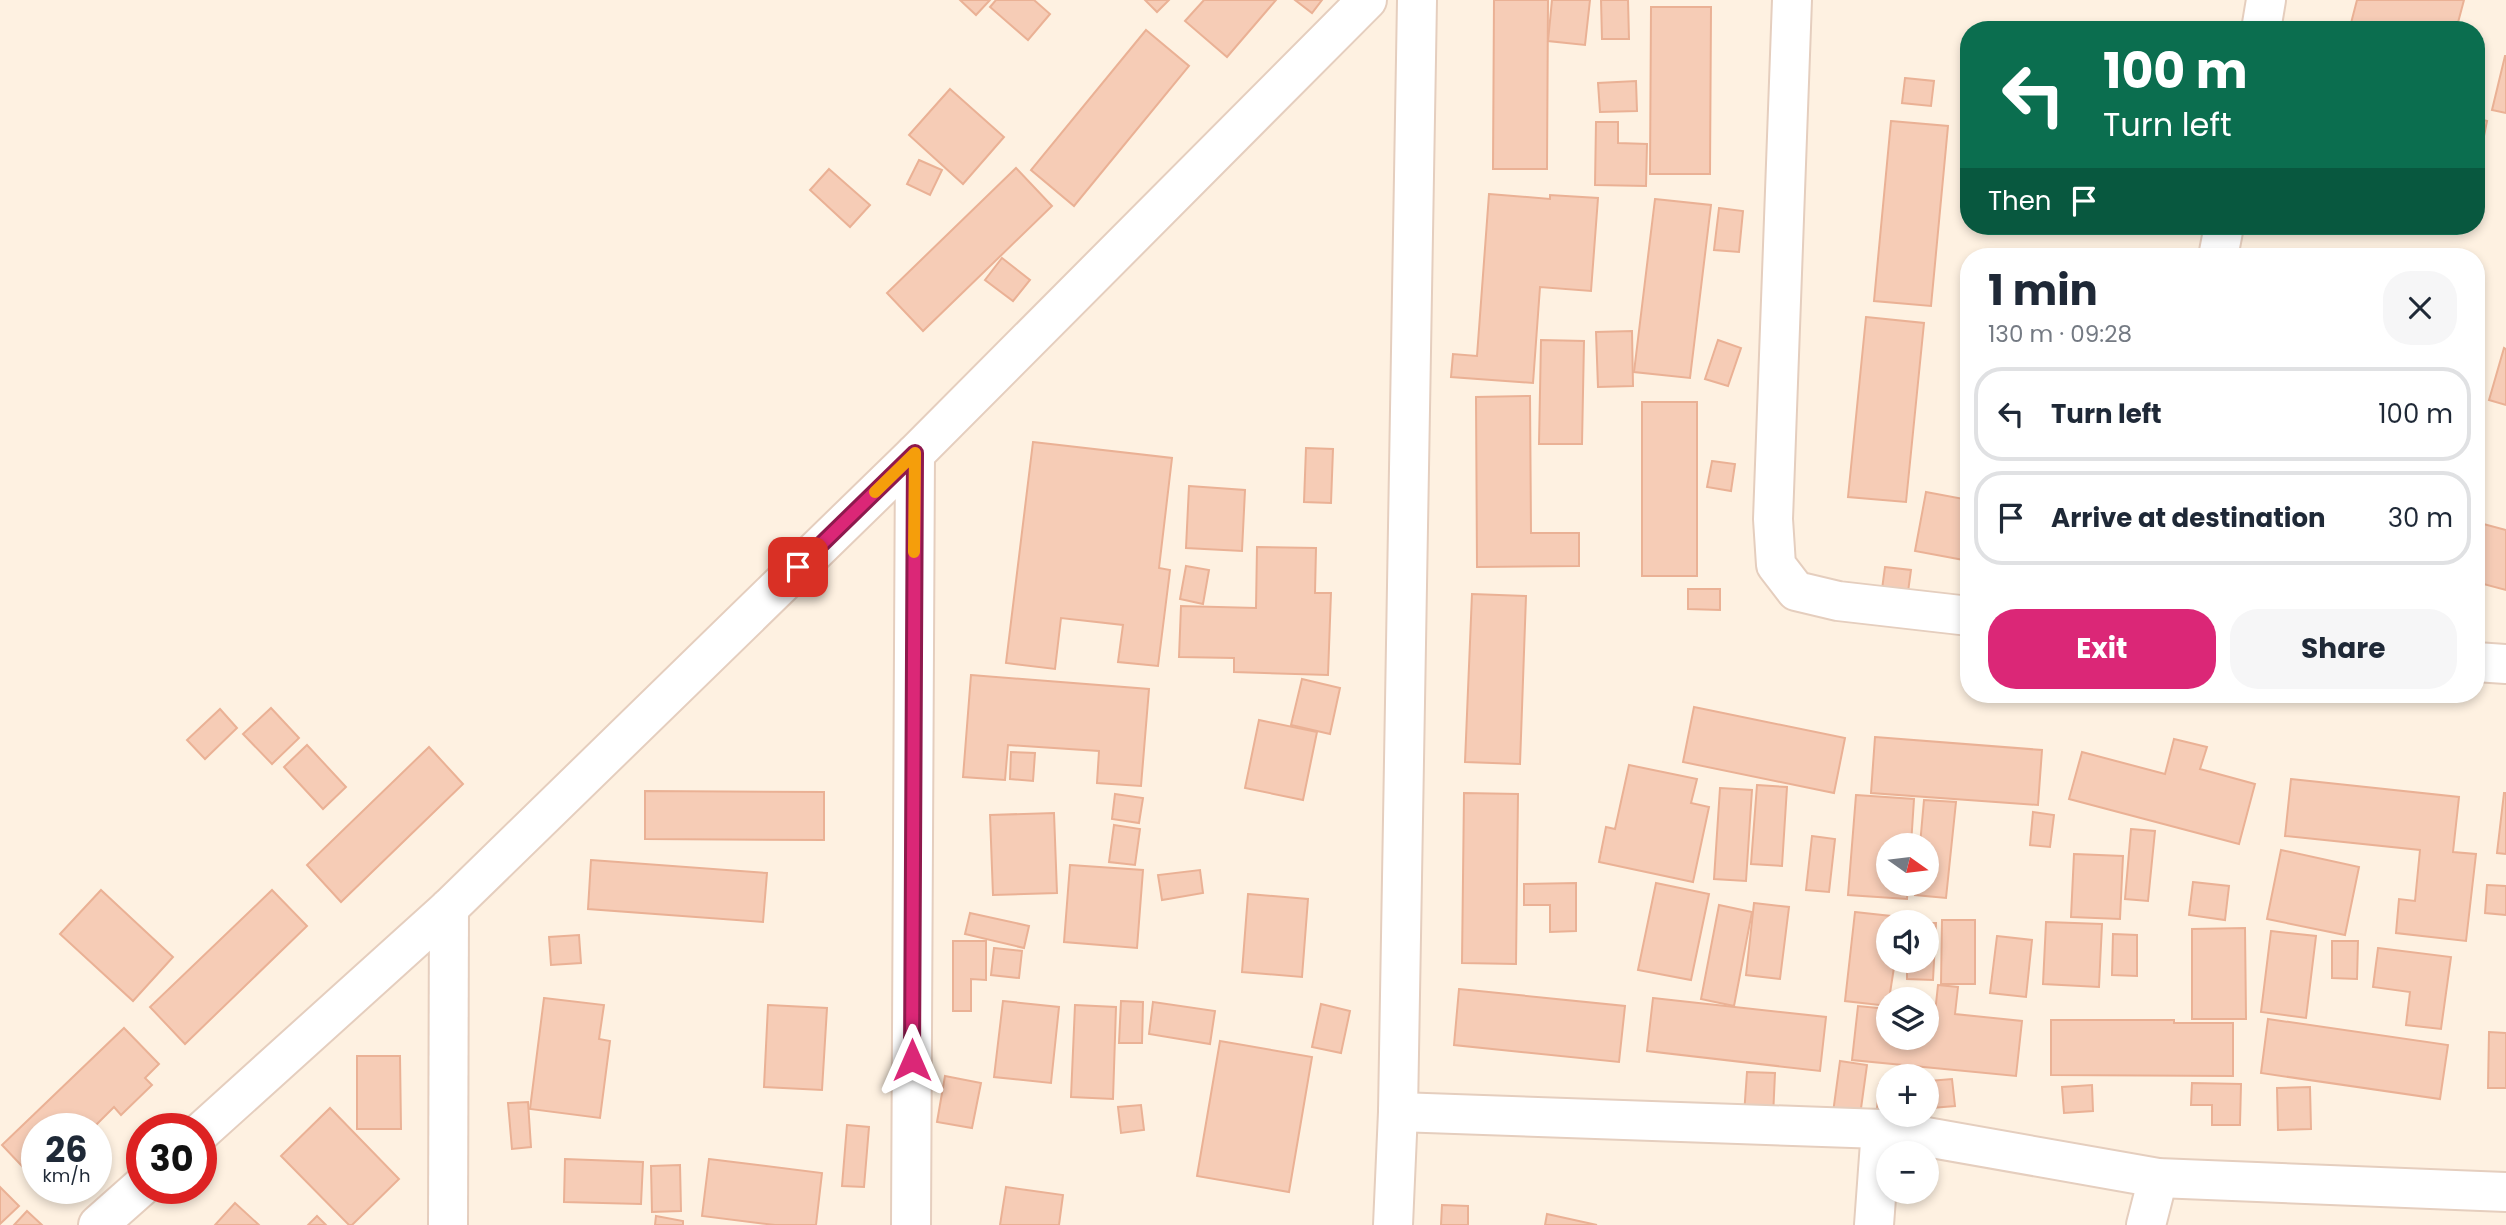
<!DOCTYPE html>
<meta charset="utf-8">
<style>
body{margin:0;font-family:Poppins,sans-serif;background:#f6f6f7;color:#1f2937;height:100vh;display:flex;flex-direction:column;font-size:26px;white-space:nowrap}
*{box-sizing:border-box;margin:0}
p{font-size:23px;color:#747a83}
.icon{flex:none;width:38px;height:38px;fill:none;stroke:currentColor;stroke-width:2;stroke-linecap:round;stroke-linejoin:round}
.map{position:relative;flex:1;overflow:hidden}
.panel{position:absolute;left:1960px;top:248px;width:525px;height:455px;display:flex;flex-direction:column;background:#fff;border-radius:28px;box-shadow:0 4px 10px #0003}
.panel>*{flex:none}
.banner{position:absolute;left:1960px;top:21px;width:525px;height:214px;border-radius:28px;box-shadow:0 4px 10px #0003;background:#0b6e4f;color:#fff;overflow:hidden}
.needle{width:46px;rotate:104deg}
.tools{position:absolute;left:1876px;top:833px;display:grid;gap:14px}
.tools a{display:grid;place-items:center;width:63px;height:63px;border-radius:50%;background:#fff;box-shadow:0 4px 10px #0003;font-size:35px}
.speed{position:absolute;left:21px;top:1113px;display:flex;gap:14px;font-size:35px;font-weight:700;text-align:center}
.speed>*{display:grid;place-content:center;width:91px;height:91px;border-radius:50%;background:#fff;box-shadow:0 4px 10px #0003;line-height:1}
.speed small{font-size:18px;font-weight:400}
.speed .limit{border:10px solid #d22;background:#fff;color:#111}
.pin{position:absolute;display:grid;place-items:center;width:60px;height:60px;color:#fff;margin:-30px;border-radius:14px;box-shadow:0 4px 10px #0006}
.me{position:absolute;width:77px;margin:-38px;rotate:0deg;stroke-linejoin:round;filter:drop-shadow(0 0 5px #0008)}
.turn{display:flex;align-items:center;gap:24px;height:147px;padding:0 28px;font-size:32px}
.turn .icon{width:91px;height:91px;stroke-width:2.5}
.turn b{display:block;font-size:49px;line-height:60px}
.then{display:flex;align-items:center;height:66px;padding:0 28px;background:#0003;gap:14px;font-size:26px}
.round{display:grid;place-items:center;flex:none;width:74px;height:74px;border-radius:28px;background:#f6f6f7}
.head{display:flex;align-items:center;justify-content:space-between;height:119px;padding:0 28px}
h1{font-size:42px;font-weight:700;line-height:52px}
.cta{display:flex;gap:14px;margin-top:auto;padding:14px 28px}
.cta a{flex:1;height:80px;border-radius:28px;background:#db2777;color:#fff;font-size:28px;font-weight:700;line-height:80px;text-align:center}
.cta a+a{background:#f6f6f7;color:#1f2937}
ul{padding:0;list-style:none}
li{display:flex;align-items:center;gap:21px;height:94px;margin:0 14px 10px;padding:0 14px;border:4px solid #e0e1e3;border-radius:28px}
li div{flex:1}
li b{display:block;font-size:26px}
li em{font-style:normal}
.map>svg:first-child{display:block}
.building{fill:#f6ccb6;stroke:#eab195;stroke-width:2}
.lines{fill:none;stroke-linecap:round;stroke-linejoin:round}
.minor-casing{stroke:#e5cebe;stroke-width:42}
.minor{stroke:#fff;stroke-width:38}
.route-casing{stroke:#8e194d;stroke-width:18}
.route{stroke:#db2777;stroke-width:12}
.slow{stroke:#f59e0b;stroke-width:12}
</style>
<div class="map">
<svg width="2506" height="1225" viewBox="0 0 2506 1225">
<rect width="100%" height="100%" fill="#fef1e1"/>
<g class="building">
<polygon points="960,0 990,0 976,15"/>
<polygon points="996,0 1034,0 1050,14 1028,40 990,7"/>
<polygon points="1145,0 1169,0 1157,12"/>
<polygon points="1204,0 1276,0 1227,57 1185,21"/>
<polygon points="1295,0 1322,0 1312,13"/>
<polygon points="1494,0 1548,0 1547,169 1493,169"/>
<polygon points="1552,0 1590,0 1585,45 1548,41"/>
<polygon points="1601,0 1628,0 1629,39 1602,39"/>
<polygon points="2357,0 2464,0 2456,30 2361,30 2350,27"/>
<polygon points="1651,7 1711,7 1710,174 1650,174"/>
<polygon points="1146,30 1189,66 1074,206 1031,170"/>
<polygon points="2505,56 2506,56 2506,113 2492,110"/>
<polygon points="1905,78 1934,81 1931,106 1902,103"/>
<polygon points="1636,81 1637,111 1600,112 1598,83"/>
<polygon points="950,89 1004,137 963,184 909,135"/>
<polygon points="1969,106 1969,142 1963,141"/>
<polygon points="2476,118 2487,121 2482,146 2476,144"/>
<polygon points="1891,121 1948,126 1931,306 1874,301"/>
<polygon points="1596,122 1618,122 1618,143 1647,144 1646,186 1595,185"/>
<polygon points="919,160 942,170 930,195 907,184"/>
<polygon points="1016,168 1052,206 923,331 887,293"/>
<polygon points="829,169 870,205 850,227 810,190"/>
<polygon points="1489,194 1550,199 1550,195 1598,198 1591,291 1540,287 1533,383 1451,377 1453,354 1477,356"/>
<polygon points="1655,199 1711,205 1690,378 1634,372"/>
<polygon points="1719,208 1743,211 1739,252 1714,250"/>
<polygon points="1002,258 1030,280 1013,301 985,280"/>
<polygon points="1866,317 1924,323 1906,502 1848,497"/>
<polygon points="1632,331 1633,386 1598,387 1596,332"/>
<polygon points="1541,340 1584,341 1582,444 1539,444"/>
<polygon points="1718,340 1741,348 1728,386 1705,379"/>
<polygon points="2504,348 2506,349 2506,405 2489,400"/>
<polygon points="1530,396 1531,533 1579,533 1579,566 1477,567 1476,397"/>
<rect x="1642" y="402" width="55" height="174"/>
<polygon points="1033,442 1172,458 1159,568 1170,570 1158,666 1118,662 1123,625 1061,618 1055,669 1006,663"/>
<polygon points="1306,448 1333,449 1331,503 1304,502"/>
<polygon points="1712,461 1735,464 1731,491 1707,487"/>
<polygon points="1189,486 1245,490 1242,551 1186,548"/>
<polygon points="1926,492 1969,500 1969,561 1915,551"/>
<polygon points="2476,522 2506,530 2506,590 2476,582"/>
<polygon points="1257,547 1316,548 1315,593 1331,593 1328,675 1234,672 1234,658 1179,657 1181,606 1256,608"/>
<polygon points="1186,566 1209,570 1203,604 1180,599"/>
<polygon points="1885,567 1911,570 1908,592 1882,589"/>
<polygon points="1688,589 1720,589 1720,610 1688,609"/>
<polygon points="1472,594 1526,596 1520,764 1465,762"/>
<polygon points="971,675 1149,689 1141,786 1097,783 1099,751 1008,745 1005,780 963,777"/>
<polygon points="1302,679 1340,688 1330,734 1291,725"/>
<polygon points="1694,707 1845,738 1834,793 1683,762"/>
<polygon points="271,708 299,738 272,764 243,734"/>
<polygon points="220,709 237,728 205,759 187,740"/>
<polygon points="1259,720 1317,732 1303,800 1245,788"/>
<polygon points="1875,737 2042,750 2038,805 1871,793"/>
<polygon points="2174,739 2207,747 2200,769 2255,784 2239,844 2069,799 2082,752 2165,774"/>
<polygon points="307,745 346,787 323,809 284,767"/>
<polygon points="429,747 463,784 341,902 307,865"/>
<polygon points="1011,752 1035,753 1033,781 1010,779"/>
<polygon points="1629,765 1697,779 1691,803 1709,807 1693,882 1599,862 1606,827 1615,829"/>
<polygon points="2291,779 2459,797 2453,852 2476,854 2466,941 2396,933 2399,899 2415,901 2420,850 2285,836"/>
<polygon points="1757,785 1787,787 1782,866 1751,864"/>
<polygon points="1720,788 1752,790 1746,881 1714,879"/>
<polygon points="645,791 824,792 824,840 645,839"/>
<polygon points="1464,793 1518,794 1516,964 1462,963"/>
<polygon points="2504,793 2506,793 2506,854 2497,853"/>
<polygon points="1115,794 1143,798 1139,823 1112,819"/>
<polygon points="1856,795 1914,799 1911,845 1888,845 1888,884 1908,884 1907,899 1848,895"/>
<polygon points="1924,800 1956,802 1946,898 1915,895 1916,884 1927,884 1927,845 1920,845"/>
<polygon points="2033,812 2054,815 2050,847 2030,845"/>
<polygon points="1054,813 1057,893 993,895 990,815"/>
<polygon points="1114,825 1140,829 1135,865 1109,862"/>
<polygon points="2131,829 2155,831 2148,901 2125,899"/>
<polygon points="1812,836 1835,839 1829,892 1806,890"/>
<polygon points="2281,850 2359,867 2345,935 2267,919"/>
<polygon points="2074,854 2123,856 2120,919 2071,917"/>
<polygon points="591,860 767,873 763,922 588,909"/>
<polygon points="1070,865 1143,870 1137,948 1064,942"/>
<polygon points="1200,870 1203,893 1162,900 1158,875"/>
<polygon points="2193,882 2229,886 2225,920 2189,915"/>
<polygon points="1576,883 1576,931 1550,932 1550,905 1524,905 1524,884"/>
<polygon points="1656,883 1709,894 1691,980 1638,970"/>
<polygon points="2487,885 2506,886 2506,915 2485,913"/>
<polygon points="101,890 173,957 133,1001 60,934"/>
<polygon points="272,890 307,926 185,1044 150,1007"/>
<polygon points="1248,894 1308,899 1302,977 1242,972"/>
<polygon points="1754,903 1789,907 1780,979 1746,975"/>
<polygon points="1719,905 1752,912 1734,1006 1701,999"/>
<polygon points="1855,912 1900,917 1900,922 1888,922 1888,961 1895,961 1888,1006 1845,1001"/>
<polygon points="970,913 1029,926 1024,948 965,934"/>
<polygon points="1942,920 1975,920 1975,984 1941,984"/>
<polygon points="2046,922 2102,924 2099,987 2043,984"/>
<polygon points="1927,923 1936,923 1933,980 1907,979 1907,961 1927,961"/>
<polygon points="2245,928 2246,1019 2192,1019 2192,929"/>
<polygon points="2271,931 2316,936 2306,1018 2261,1012"/>
<polygon points="2113,934 2137,935 2137,976 2112,975"/>
<polygon points="579,935 581,963 551,965 549,937"/>
<polygon points="1997,936 2032,940 2026,997 1990,993"/>
<polygon points="953,941 986,941 986,980 971,979 971,1011 953,1011"/>
<polygon points="2332,941 2358,941 2357,979 2332,978"/>
<polygon points="994,948 1022,951 1019,978 991,975"/>
<polygon points="2378,948 2451,957 2441,1029 2406,1025 2410,992 2373,987"/>
<polygon points="1938,985 1958,987 1955,1014 2022,1021 2016,1076 1852,1060 1858,1006 1888,1009 1888,1038 1927,1038 1927,1013 1935,1013"/>
<polygon points="1459,989 1625,1006 1619,1062 1454,1045"/>
<polygon points="544,998 604,1005 599,1039 610,1041 600,1118 530,1109"/>
<polygon points="1653,998 1826,1017 1820,1071 1647,1051"/>
<polygon points="1003,1001 1059,1007 1051,1083 994,1077"/>
<polygon points="1121,1001 1143,1002 1142,1043 1119,1043"/>
<polygon points="1153,1002 1215,1011 1210,1044 1149,1034"/>
<polygon points="1321,1004 1350,1011 1341,1053 1312,1047"/>
<polygon points="768,1005 827,1008 822,1090 764,1087"/>
<polygon points="1075,1005 1116,1007 1113,1099 1071,1097"/>
<polygon points="2268,1019 2448,1045 2440,1099 2261,1073"/>
<polygon points="2051,1020 2174,1020 2174,1023 2233,1023 2233,1076 2051,1075"/>
<polygon points="124,1028 159,1064 145,1078 152,1085 121,1115 114,1107 92,1129 37,1129 37,1182 2,1145"/>
<polygon points="2489,1032 2506,1033 2506,1088 2488,1088"/>
<polygon points="1220,1041 1312,1057 1289,1192 1197,1176"/>
<polygon points="357,1056 400,1056 401,1129 357,1129"/>
<polygon points="1840,1061 1867,1065 1859,1123 1832,1120"/>
<polygon points="1747,1072 1775,1073 1773,1117 1744,1115"/>
<polygon points="945,1076 981,1083 972,1128 937,1122"/>
<polygon points="1952,1079 1955,1106 1932,1108 1929,1081"/>
<polygon points="2192,1083 2241,1084 2240,1125 2212,1125 2212,1105 2191,1105"/>
<polygon points="1879,1084 1888,1085 1888,1115 1876,1122"/>
<polygon points="2092,1085 2093,1111 2064,1113 2062,1087"/>
<polygon points="2310,1087 2311,1129 2278,1130 2277,1088"/>
<polygon points="528,1102 531,1147 512,1149 508,1103"/>
<polygon points="1141,1105 1144,1130 1121,1133 1118,1107"/>
<polygon points="330,1108 399,1179 352,1225 349,1225 281,1156"/>
<polygon points="847,1125 869,1127 864,1187 842,1186"/>
<polygon points="565,1159 643,1162 641,1204 564,1202"/>
<polygon points="709,1159 822,1173 816,1225 775,1225 702,1216"/>
<polygon points="680,1165 681,1211 652,1212 651,1166"/>
<polygon points="0,1187 19,1206 0,1224"/>
<polygon points="1006,1187 1063,1195 1059,1225 1000,1225"/>
<polygon points="235,1203 259,1225 215,1225"/>
<polygon points="1442,1205 1468,1206 1468,1225 1441,1225"/>
<polygon points="27,1211 42,1225 14,1225"/>
<polygon points="1547,1214 1597,1225 1545,1225"/>
<polygon points="317,1216 326,1225 308,1225"/>
<polygon points="656,1216 683,1221 683,1225 655,1225"/>
</g>
<g class="lines">
<g class="minor-casing">
<g id="minor">
<polyline points="1792,0 1773,519 1776,565 1796,591 1838,601 1969,616"/>
<polyline points="2261,30 2266,0"/>
<polyline points="2218,257 2224,226"/>
<polyline points="2476,662 2506,664"/>
<polyline points="1398,1112 1881,1129 2158,1178 2506,1192"/>
<polyline points="201,1132 449,908 915,454 1367,0"/>
<polyline points="98,1225 142,1186"/>
<polyline points="448,1225 449,908"/>
<polyline points="911,1225 915,454"/>
<polyline points="1393,1225 1398,1112 1417,0"/>
<polyline points="1874,1225 1881,1129"/>
<polyline points="2146,1225 2158,1178"/>
</g>
</g>
<use href="#minor" class="minor"/>
</g>
<g class="lines">
<g class="route-casing">
<polyline id="route" points="798,567 915,453 912,1060"/>
</g>
<use href="#route" class="route"/>
<polyline class="slow" points="875,492 915,453 914,552"/>
</g>
</svg>
<div class="tools">
<a><svg class="needle" viewBox="-14 -14 28 28"><path d="M0-13l5 13h-10z" fill="#e53935"/><path d="M0 13l5-13h-10z" fill="#747a83"/></svg></a>
<a><svg class="icon" aria-label="sound" viewBox="0 0 24 24"><path d="M4 9h4l5-4v14l-5-4H4zM17 9q2 3 0 6"/></svg></a>
<a><svg class="icon" aria-label="layers" viewBox="0 0 24 24"><path d="M12 4l9 5-9 5-9-5zM3 14l9 5 9-5"/></svg></a>
<a>+</a>
<a>−</a>
</div>
<div class="speed"><div>26<small>km/h</small></div><div class="limit">30</div></div>
<div class="pin" style="left:798px;top:567px;background:#d93025"><svg class="icon" aria-label="arrive" viewBox="0 0 24 24"><path d="M6 21V4h12l-3 4 3 4H6"/></svg></div>
<svg class="me" style="left:912px;top:1060px" viewBox="-20 -20 40 40"><path d="M0-17L14 15 0 8-14 15z" fill="#db2777" stroke="#fff" stroke-width="4"/></svg>
<div class="banner">
<div class="turn"><svg class="icon" aria-label="left" viewBox="0 0 24 24"><path d="M17 20v-9H6M10 6l-5 5 5 5"/></svg><div><b>100 m</b>Turn left</div></div>
<div class="then">Then<svg class="icon" aria-label="arrive" viewBox="0 0 24 24"><path d="M6 21V4h12l-3 4 3 4H6"/></svg></div>
</div>
<section class="panel">
<div class="head"><div><h1>1 min</h1><p>130 m · 09:28</p></div><a class="round"><svg class="icon" aria-label="close" viewBox="0 0 24 24"><path d="M6 6l12 12M18 6L6 18"/></svg></a></div>
<ul>
<li><svg class="icon" aria-label="left" viewBox="0 0 24 24"><path d="M17 20v-9H6M10 6l-5 5 5 5"/></svg><div><b>Turn left</b></div><em>100 m</em></li>
<li><svg class="icon" aria-label="arrive" viewBox="0 0 24 24"><path d="M6 21V4h12l-3 4 3 4H6"/></svg><div><b>Arrive at destination</b></div><em>30 m</em></li>
</ul>
<div class="cta"><a>Exit</a><a>Share</a></div>
</section>
</div>
